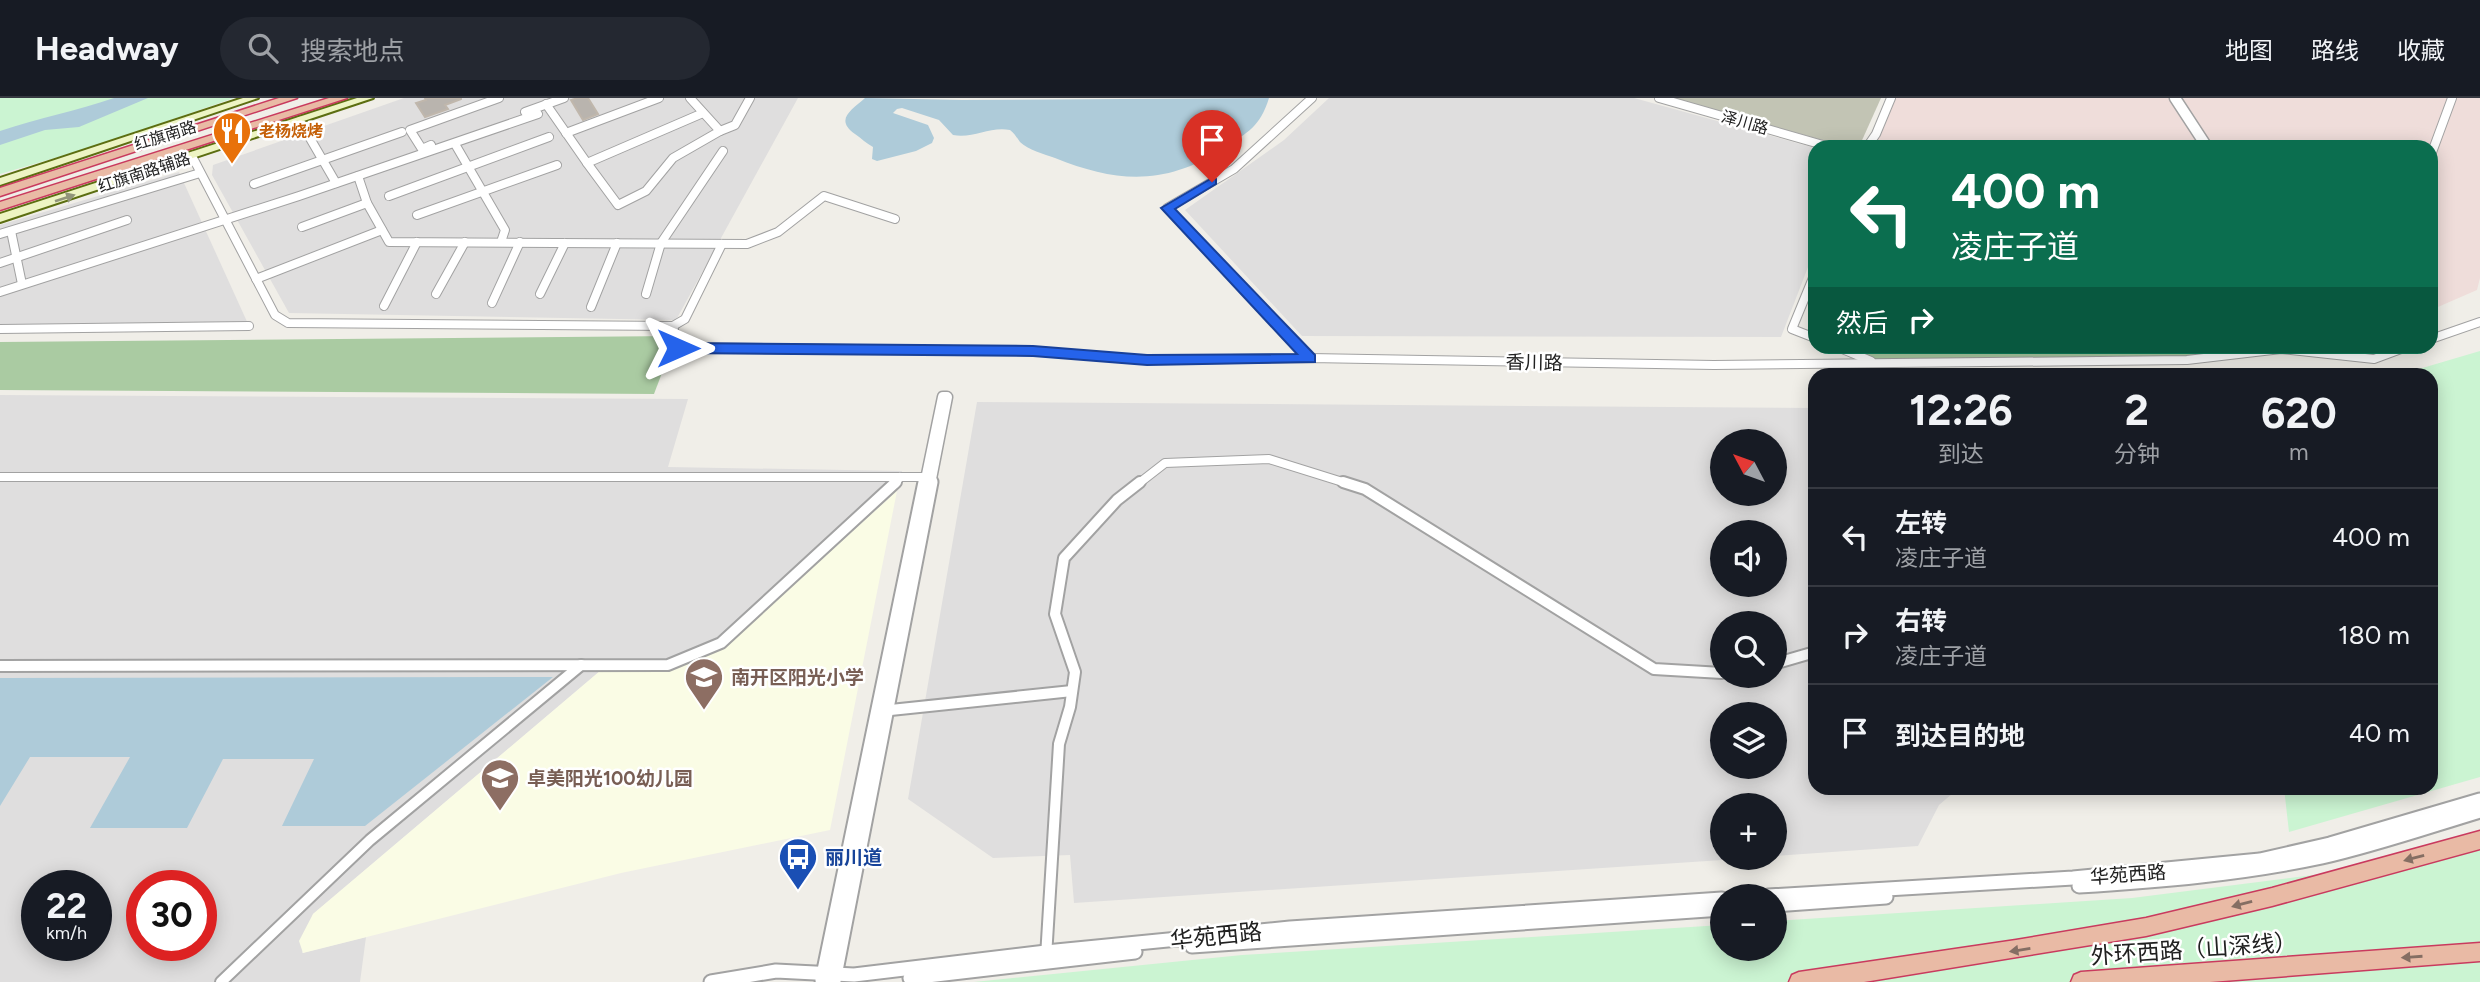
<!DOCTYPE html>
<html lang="zh">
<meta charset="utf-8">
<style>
body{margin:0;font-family:Figtree,"Noto Sans SC",sans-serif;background:#242831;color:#f1f3f6;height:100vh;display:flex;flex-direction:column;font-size:26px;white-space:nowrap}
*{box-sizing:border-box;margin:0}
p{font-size:23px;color:#9ea1a6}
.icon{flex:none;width:38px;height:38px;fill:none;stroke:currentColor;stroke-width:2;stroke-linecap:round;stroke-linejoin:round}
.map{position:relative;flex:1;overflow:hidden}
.sheet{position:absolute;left:1808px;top:270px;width:630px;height:427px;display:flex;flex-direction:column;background:#171b24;border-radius:21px;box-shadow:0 4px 18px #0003}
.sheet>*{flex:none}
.top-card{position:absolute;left:1808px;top:42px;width:630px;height:214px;border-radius:21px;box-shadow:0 4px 18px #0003;background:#0b6e4f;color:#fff;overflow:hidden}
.needle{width:46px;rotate:311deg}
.tools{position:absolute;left:1710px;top:331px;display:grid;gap:14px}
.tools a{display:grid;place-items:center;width:77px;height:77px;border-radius:50%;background:#171b24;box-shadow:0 4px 18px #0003;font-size:35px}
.speed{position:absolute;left:21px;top:772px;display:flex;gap:14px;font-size:35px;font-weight:700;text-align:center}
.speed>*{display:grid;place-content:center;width:91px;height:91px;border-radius:50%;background:#171b24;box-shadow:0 4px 18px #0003;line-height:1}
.speed small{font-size:18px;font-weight:400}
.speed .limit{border:10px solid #d22;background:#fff;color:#111}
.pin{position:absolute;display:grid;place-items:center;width:60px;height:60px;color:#fff;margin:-72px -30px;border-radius:50% 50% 50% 0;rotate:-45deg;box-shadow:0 0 7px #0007}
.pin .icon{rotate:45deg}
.me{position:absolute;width:77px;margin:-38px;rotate:90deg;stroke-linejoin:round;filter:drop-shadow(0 0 5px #0008)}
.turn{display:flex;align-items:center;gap:24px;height:147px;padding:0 28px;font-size:32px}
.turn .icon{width:91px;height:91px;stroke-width:2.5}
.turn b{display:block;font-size:49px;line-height:60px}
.then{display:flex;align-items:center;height:66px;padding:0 28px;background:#0003;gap:14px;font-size:26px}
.eta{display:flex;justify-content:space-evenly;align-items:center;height:119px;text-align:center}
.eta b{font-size:42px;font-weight:700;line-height:49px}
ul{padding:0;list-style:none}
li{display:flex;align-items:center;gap:21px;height:98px;padding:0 28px;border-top:2px solid #363941}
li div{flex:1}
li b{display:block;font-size:26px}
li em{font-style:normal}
header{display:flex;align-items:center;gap:42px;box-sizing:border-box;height:98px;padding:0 35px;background:#171b24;border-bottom:2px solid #363941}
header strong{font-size:33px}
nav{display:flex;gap:38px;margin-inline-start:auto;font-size:24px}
.search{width:490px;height:63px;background:#242831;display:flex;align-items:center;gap:18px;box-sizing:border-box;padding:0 24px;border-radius:38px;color:#9ea1a6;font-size:26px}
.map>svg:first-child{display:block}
.residential{fill:#dfdede;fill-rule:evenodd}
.commercial{fill:#efddda}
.education{fill:#fafce5}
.construction{fill:#c2c4b4}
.forest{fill:#aacba2}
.park{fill:#cbf4d2}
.water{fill:#aecbd9}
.building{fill:#b9b4ae;stroke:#c0b7ac;stroke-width:2}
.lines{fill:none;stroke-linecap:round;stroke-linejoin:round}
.minor-far1-casing{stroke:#a2a2a2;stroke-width:10}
.minor-casing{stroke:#a2a2a2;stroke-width:14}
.tertiary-far1-casing{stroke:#a2a2a2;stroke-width:13}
.tertiary-casing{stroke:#a2a2a2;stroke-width:17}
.secondary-casing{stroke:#5c6e11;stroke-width:4}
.trunk-casing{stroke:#c93a5e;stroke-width:3}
.minor-far1{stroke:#fff;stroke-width:8}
.minor{stroke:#fff;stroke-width:10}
.tertiary-far1{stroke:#fff;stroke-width:10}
.tertiary{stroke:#fff;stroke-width:13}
.secondary{fill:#edf4c3;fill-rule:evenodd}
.trunk{fill:#e9baa5;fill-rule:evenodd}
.oneway{fill:#91957a}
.oneway2{fill:#856e63}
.route{fill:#2563eb;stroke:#184099;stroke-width:2}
.labels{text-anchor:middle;stroke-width:5;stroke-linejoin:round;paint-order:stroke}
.far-street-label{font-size:16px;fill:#212121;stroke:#fff}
.far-food-label{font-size:16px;font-weight:bold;fill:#c56008;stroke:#fff;text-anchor:start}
.street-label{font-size:19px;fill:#212121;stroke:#fff}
.education-label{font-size:19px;font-weight:bold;fill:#785e54;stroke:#fff;text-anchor:start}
.transit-label{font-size:19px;font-weight:bold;fill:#164399;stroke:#fff;text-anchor:start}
.near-street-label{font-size:23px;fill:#212121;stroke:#fff}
</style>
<header>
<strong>Headway</strong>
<div class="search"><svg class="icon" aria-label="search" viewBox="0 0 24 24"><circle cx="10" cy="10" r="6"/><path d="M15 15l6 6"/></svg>搜索地点</div>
<nav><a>地图</a><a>路线</a><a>收藏</a></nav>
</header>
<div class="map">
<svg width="2480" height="884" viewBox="0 0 2480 884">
<rect width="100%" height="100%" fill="#f0eee8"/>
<g class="residential">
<polygon points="404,0 798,0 676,222 289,215 212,77 213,67"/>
<polygon points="1329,0 1634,0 1815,50 1815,151 1781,239 1302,238 1185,112 1284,42"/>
<polygon points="179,74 249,228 0,231 0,127"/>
<path d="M0,297L688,301L668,369L902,373L897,393L725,549L672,572L600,573L313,816L302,855L366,839L360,884H0ZM37,788H96V847H37ZM142,788H201V847H142Z"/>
<path d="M977,304L1815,310V690H1959L1939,707L1918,748L1775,758L1774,707H1722V760H1752L1074,805L1070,757L993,760L908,701ZM1722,343H1774V396H1722ZM1722,434H1774V486H1722ZM1722,525H1774V578H1722ZM1722,616H1774V668H1722Z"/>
</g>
<polygon class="commercial" points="1891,0 2480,0 2480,180 2477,192 2431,212 2431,49 1872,49"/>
<polygon class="education" points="897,393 830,732 621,775 303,855 299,843 313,816 600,573 672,572 725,549"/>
<polygon class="construction" points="1672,0 1881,0 1859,49 1847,49"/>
<g class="forest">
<polygon points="676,238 654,296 0,292 0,244"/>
<polygon points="1845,249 2253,249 2174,260 1875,261"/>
</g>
<g class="park">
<polygon points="0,0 234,0 99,47 0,76"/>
<polygon points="2480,253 2480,679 2289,734 2284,690 2431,690 2431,276 2402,276"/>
<polygon points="2480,741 2480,884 974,884 1242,857 1722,827 1722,850 1774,850 1775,823 2132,800 2321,776"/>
</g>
<g class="water">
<path d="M114,0H148L79,29L45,32L0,47V33C38,20 77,13 114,0Z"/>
<path d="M865,0L962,2L1269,0C1260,29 1248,34 1224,50C1166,88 1117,85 1055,60C1044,56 1028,52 1020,44C1017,40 1015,36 1010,32C990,28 973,41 953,37L939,22L902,10L897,11L893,15L928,27L934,40L932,45L916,53L877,63L872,61L873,49C866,45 862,41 855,36C834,21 852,12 865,0Z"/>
<polygon points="553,579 365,728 282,728 314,661 223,661 187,730 90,730 130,659 30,659 0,708 0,580"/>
</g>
<g class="building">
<polygon points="425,0 461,0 461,1 445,7 448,11 425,19 416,5 426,2"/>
<polygon points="578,0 588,0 598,16 583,22 571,2"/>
</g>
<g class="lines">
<g class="minor-far1-casing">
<g id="minor-far1">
<polyline points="1659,0 1830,49"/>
<polyline points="546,6 587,65 703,15"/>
<polyline points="525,14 564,0"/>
<polyline points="300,23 336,85"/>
<polyline points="720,33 735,27 750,0"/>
<polyline points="566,35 659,0"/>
<polyline points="455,46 505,132 501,144"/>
<polyline points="431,47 422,51 410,32 499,0"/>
<polyline points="1867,49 1876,36 1891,0"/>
<polyline points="2431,57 2452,0"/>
<polyline points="192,58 275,217 288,225 673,228 685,221 722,146"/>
<polyline points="587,65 618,107 646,93 673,60 720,33 690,0"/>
<polyline points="358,78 367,105 389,144 747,146 778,134 824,98 895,121"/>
<polyline points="254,86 402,34"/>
<polyline points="389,98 549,39"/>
<polyline points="417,117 557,67"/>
<polyline points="302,129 367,105"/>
<polyline points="11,133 22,186"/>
<polyline points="0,136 200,75"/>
<polyline points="0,165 127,122"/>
<polyline points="1815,175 1792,231 1815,240"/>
<polyline points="256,181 382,132"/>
<polyline points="0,194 299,98 538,16"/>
<polyline points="436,196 465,144"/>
<polyline points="540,196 565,145"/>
<polyline points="646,196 661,145 723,53"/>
<polyline points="492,205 520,144"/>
<polyline points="384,208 417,144"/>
<polyline points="591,209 617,145"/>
<polyline points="673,228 678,249 1033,253 1147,262 1310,260 1714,267 2187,262 2281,251 2374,261 2409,248"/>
<polyline points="0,231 249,228"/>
<polyline points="2431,241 2480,224"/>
<polyline points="1835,248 1871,263"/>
<polyline points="1310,260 1167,110 1234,71 1312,0"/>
<polyline points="0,379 931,379"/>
<polyline points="895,386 900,379"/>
<polyline points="1138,386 1165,365 1269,361 1349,386"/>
</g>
</g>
<g class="minor-casing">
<g id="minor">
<polyline points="1343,384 1365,391 1654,571 1722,575"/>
<polyline points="1774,566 1815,554"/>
<polyline points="0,568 668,567 721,545 896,384"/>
<polyline points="881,613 1072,593"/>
<polyline points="1046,859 1059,646 1070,609 1075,574 1055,516 1064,460 1117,402 1140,384"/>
<polyline points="221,884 370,742 581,567"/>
</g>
</g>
<g class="tertiary-far1-casing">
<g id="tertiary-far1">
<polyline points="2175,0 2207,49"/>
<polyline points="925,386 943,299 947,299 930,386"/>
</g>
</g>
<g class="tertiary-casing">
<g id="tertiary">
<path d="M2079,788C2160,783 2242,776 2322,759C2375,747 2427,729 2480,713"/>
<polyline points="1768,798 2073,780 2260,762 2330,746 2480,702"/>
<polyline points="1774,807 1886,799"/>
<polyline points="1192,848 1722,811"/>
<polyline points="910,880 1135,854"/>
<polyline points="822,882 925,384"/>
<polyline points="834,883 931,384"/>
<polyline points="711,884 776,873 854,877 1046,854 1290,830 1722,801"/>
</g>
</g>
<g class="secondary-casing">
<g id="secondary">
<polygon points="243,0 258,0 0,87 0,80"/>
<polygon points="357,0 373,0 0,124 0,116"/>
</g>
</g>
<g class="trunk-casing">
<g id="trunk">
<polygon points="279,0 297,0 0,98 0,90"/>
<polygon points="329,0 347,0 0,112 0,104"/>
<polygon points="2480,733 2480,751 2272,808 2146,838 1864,884 1789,884 1792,877 1799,874 2016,842 2146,820 2272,790"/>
<polygon points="2480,845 2480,863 2210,884 2071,884 2074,877 2081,874"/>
</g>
</g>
<use href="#minor-far1" class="minor-far1"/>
<use href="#minor" class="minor"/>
<use href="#tertiary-far1" class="tertiary-far1"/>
<use href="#tertiary" class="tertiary"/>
<use href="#secondary" class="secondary"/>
<use href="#trunk" class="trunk"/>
</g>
<defs><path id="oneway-solid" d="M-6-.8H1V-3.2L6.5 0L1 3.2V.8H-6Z" transform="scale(1.75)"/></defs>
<use class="oneway" href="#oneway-solid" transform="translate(65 100) rotate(-18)"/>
<g class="oneway2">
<use href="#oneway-solid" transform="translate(2414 760) rotate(165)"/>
<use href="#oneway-solid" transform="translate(2242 806) rotate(165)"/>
<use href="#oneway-solid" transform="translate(2020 852) rotate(171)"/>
<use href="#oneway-solid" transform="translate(2412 859) rotate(176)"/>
</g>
<polygon class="route" points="1212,80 1216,81 1216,86 1175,111 1315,257 1315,264 1147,267 1033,258 678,255 671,250 678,245 1033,248 1147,257 1297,256 1161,110"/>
<defs>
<g id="restaurant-pin" transform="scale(2.0125)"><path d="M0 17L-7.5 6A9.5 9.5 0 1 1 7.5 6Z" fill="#e8710a" stroke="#fff"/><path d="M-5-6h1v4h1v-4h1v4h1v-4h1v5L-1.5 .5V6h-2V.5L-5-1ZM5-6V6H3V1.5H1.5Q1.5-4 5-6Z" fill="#fff"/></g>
<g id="school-pin" transform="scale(2.0125)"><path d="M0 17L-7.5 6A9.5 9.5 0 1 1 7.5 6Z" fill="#8d6e63" stroke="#fff"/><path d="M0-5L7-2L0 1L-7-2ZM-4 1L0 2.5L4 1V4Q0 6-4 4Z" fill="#fff"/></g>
<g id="bus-pin" transform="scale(2.0125)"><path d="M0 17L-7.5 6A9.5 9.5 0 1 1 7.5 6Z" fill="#1a4fb4" stroke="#fff"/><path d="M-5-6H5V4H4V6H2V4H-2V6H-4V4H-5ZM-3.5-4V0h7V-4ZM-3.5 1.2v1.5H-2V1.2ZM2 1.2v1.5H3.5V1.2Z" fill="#fff"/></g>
</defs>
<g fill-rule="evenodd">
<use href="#restaurant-pin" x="232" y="33"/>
<use href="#school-pin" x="704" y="579"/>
<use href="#school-pin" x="500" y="680"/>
<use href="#bus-pin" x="798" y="759"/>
</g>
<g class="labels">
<g class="far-street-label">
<text transform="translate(1745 24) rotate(16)" y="6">泽川路</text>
<text transform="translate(165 37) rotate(-17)" y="6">红旗南路</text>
<text transform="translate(144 74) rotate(-18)" y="6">红旗南路辅路</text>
</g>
<g class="far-food-label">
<text x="259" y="39">老杨烧烤</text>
</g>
<g class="street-label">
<text transform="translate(1534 264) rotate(1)" y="7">香川路</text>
<text transform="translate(2128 776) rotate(-4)" y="7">华苑西路</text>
</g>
<g class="education-label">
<text x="731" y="586">南开区阳光小学</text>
<text x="527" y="687">卓美阳光100幼儿园</text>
</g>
<g class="transit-label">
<text x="825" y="766">丽川道</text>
</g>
<g class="near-street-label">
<text transform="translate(1216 838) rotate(-6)" y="8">华苑西路</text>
<text transform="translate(2194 851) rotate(-4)" y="8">外环西路（山深线）</text>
</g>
</g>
</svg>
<div class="tools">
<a><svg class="needle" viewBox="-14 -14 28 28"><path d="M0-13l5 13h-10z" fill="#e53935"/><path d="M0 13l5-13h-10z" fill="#9ea1a6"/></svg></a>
<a><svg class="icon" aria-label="sound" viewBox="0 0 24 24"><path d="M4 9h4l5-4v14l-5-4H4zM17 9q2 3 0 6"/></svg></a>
<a><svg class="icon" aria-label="search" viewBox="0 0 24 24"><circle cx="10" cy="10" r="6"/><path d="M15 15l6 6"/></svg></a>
<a><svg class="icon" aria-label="layers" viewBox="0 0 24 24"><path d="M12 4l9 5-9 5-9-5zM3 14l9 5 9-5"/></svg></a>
<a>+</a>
<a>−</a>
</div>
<div class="speed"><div>22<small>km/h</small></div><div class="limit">30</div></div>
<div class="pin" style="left:1212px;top:84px;background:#d93025"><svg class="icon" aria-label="arrive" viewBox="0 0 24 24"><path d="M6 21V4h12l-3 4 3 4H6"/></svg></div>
<svg class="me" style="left:678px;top:250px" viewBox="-20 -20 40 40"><path d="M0-17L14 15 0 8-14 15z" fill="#2563eb" stroke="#fff" stroke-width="4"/></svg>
<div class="top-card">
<div class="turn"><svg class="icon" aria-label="left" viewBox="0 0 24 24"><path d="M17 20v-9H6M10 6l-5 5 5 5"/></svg><div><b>400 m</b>凌庄子道</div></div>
<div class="then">然后<svg class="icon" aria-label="right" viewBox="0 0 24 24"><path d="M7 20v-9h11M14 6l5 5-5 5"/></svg></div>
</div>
<section class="sheet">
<div class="eta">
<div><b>12:26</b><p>到达</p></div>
<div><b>2</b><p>分钟</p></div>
<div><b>620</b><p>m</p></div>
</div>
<ul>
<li><svg class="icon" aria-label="left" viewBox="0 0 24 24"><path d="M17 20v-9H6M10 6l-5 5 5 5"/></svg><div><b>左转</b><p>凌庄子道</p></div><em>400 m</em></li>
<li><svg class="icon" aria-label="right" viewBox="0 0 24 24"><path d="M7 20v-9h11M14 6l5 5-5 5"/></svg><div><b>右转</b><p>凌庄子道</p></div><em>180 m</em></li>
<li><svg class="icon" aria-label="arrive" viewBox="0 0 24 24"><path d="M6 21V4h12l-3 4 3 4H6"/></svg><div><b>到达目的地</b></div><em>40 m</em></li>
</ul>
</section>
</div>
